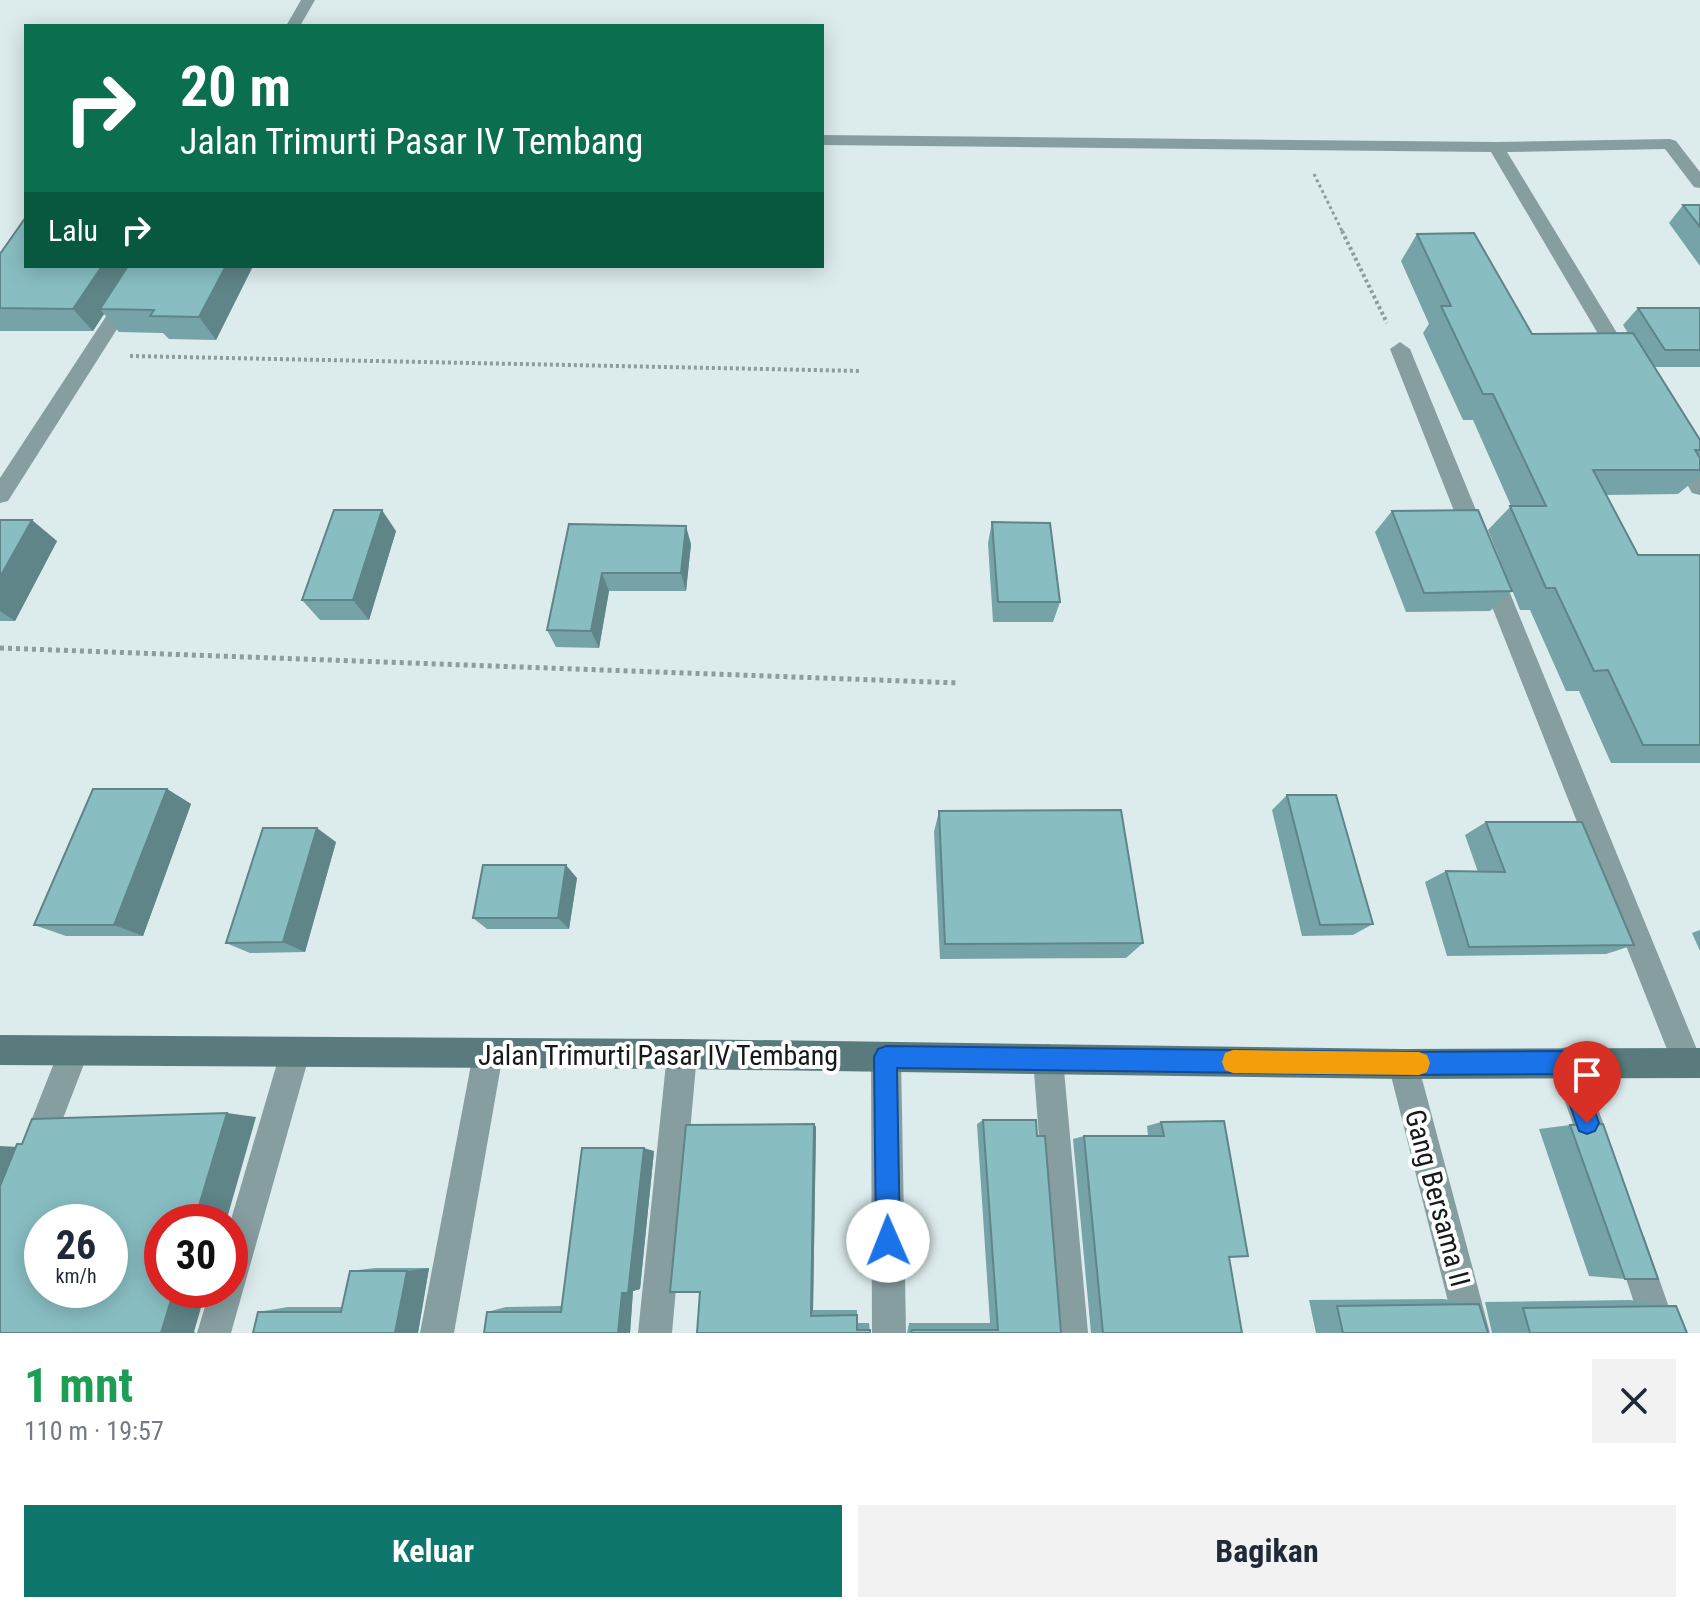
<!DOCTYPE html>
<html lang="id">
<meta charset="utf-8">
<style>
body{margin:0;font-family:"Roboto Condensed",sans-serif;background:#f2f2f3;color:#1f2937;height:100vh;display:flex;flex-direction:column;font-size:30px;white-space:nowrap}
*{box-sizing:border-box;margin:0}
p{font-size:26px;color:#747a83}
.icon{flex:none;width:44px;height:44px;fill:none;stroke:currentColor;stroke-width:2;stroke-linecap:round;stroke-linejoin:round}
.map{position:relative;height:1333px;overflow:hidden}
.details{display:flex;flex-direction:column;background:#fff;flex:1}
.details>*{flex:none}
.hud{position:absolute;left:24px;top:24px;width:800px;height:244px;border-radius:0px;box-shadow:0 4px 20px #0003;background:#0b6e4f;color:#fff;overflow:hidden}
.speed{position:absolute;left:24px;top:1204px;display:flex;gap:16px;font-size:40px;font-weight:700;text-align:center}
.speed>*{display:grid;place-content:center;width:104px;height:104px;border-radius:50%;background:#fff;box-shadow:0 4px 20px #0003;line-height:1}
.speed small{font-size:20px;font-weight:400}
.speed .limit{border:12px solid #d22;background:#fff;color:#111}
.pin{position:absolute;display:grid;place-items:center;width:68px;height:68px;color:#fff;margin:-82px -34px;border-radius:50% 50% 50% 0;rotate:-45deg;box-shadow:0 0 8px #0007}
.pin .icon{rotate:45deg}
.me{position:absolute;width:88px;margin:-44px;rotate:359deg;stroke-linejoin:round;filter:drop-shadow(0 0 6px #0008)}
.turn{display:flex;align-items:center;gap:28px;height:168px;padding:0 24px;font-size:36px}
.turn .icon{width:104px;height:104px;stroke-width:2.5}
.turn b{display:block;font-size:56px;line-height:68px}
.then{display:flex;align-items:center;height:76px;padding:0 24px;background:#0003;gap:16px;font-size:30px}
.round{display:grid;place-items:center;flex:none;width:84px;height:84px;border-radius:0px;background:#f2f2f3}
.overview{display:flex;align-items:center;justify-content:space-between;height:136px;padding:0 24px}
h1{font-size:48px;font-weight:700;line-height:60px;color:#1e9e55}
.primary-button{display:flex;gap:16px;margin-top:auto;padding:16px 24px}
.primary-button a{flex:1;height:92px;border-radius:0px;background:#0f766e;color:#fff;font-size:32px;font-weight:700;line-height:92px;text-align:center}
.primary-button a+a{background:#f2f2f3;color:#1f2937}
.map>svg:first-child{display:block}
.lines{fill:none;stroke-linecap:round;stroke-linejoin:round}
.path-far2{stroke:#909b9c;stroke-width:3;stroke-dasharray:3 3;stroke-linecap:butt}
.path-far1{stroke:#909b9c;stroke-width:4;stroke-dasharray:3 3;stroke-linecap:butt}
.path{stroke:#909b9c;stroke-width:5;stroke-dasharray:4 4;stroke-linecap:butt}
.street{fill:#879ea0;fill-rule:evenodd}
.secondary{fill:#597b7d;fill-rule:evenodd}
.wall{fill:#75a3a7}
.shaded-wall{fill:#5f8588}
.building{fill:#88bec2;stroke:#5f8588;stroke-width:2;fill-rule:evenodd}
.route{fill:#1a73e8;stroke:#114b97;stroke-width:2}
.slow{fill:#f59e0b}
.labels{text-anchor:middle;stroke-width:8;stroke-linejoin:round;paint-order:stroke}
.near-street-label{font-size:28px;fill:#141a1a;stroke:#fff}
</style>
<div class="map">
<svg width="1700" height="1333" viewBox="0 0 1700 1333">
<rect width="100%" height="100%" fill="#dcebec"/>
<g class="lines">
<polyline class="path-far2" points="1314,174 1343,233"/>
<g class="path-far1">
<polyline points="1342,231 1387,323"/>
<polyline points="130,356 861,371"/>
</g>
<polyline class="path" points="0,648 959,683"/>
<g class="street">
<polygon points="301,0 315,0 300,26 286,26"/>
<polygon points="822,135 1496,142 1670,139 1676,141 1700,172 1700,188 1694,187 1665,149 1507,152 1634,361 1624,368 1617,366 1491,152 822,145"/>
<polygon points="139,266 157,266 8,501 0,503 0,478"/>
<polygon points="1400,342 1410,349 1700,1057 1698,1073 1687,1077 1676,1073 1672,1062 1390,349"/>
<polygon points="1680,446 1687,448 1700,469 1700,495 1692,493 1670,454 1673,448"/>
<polygon points="74,1036 85,1040 89,1051 47,1160 36,1165 25,1160 20,1149 63,1040"/>
<polygon points="295,1038 306,1042 310,1053 231,1333 197,1333 210,1290 230,1290 230,1223 280,1053 284,1042"/>
<polygon points="488,1039 499,1043 503,1054 454,1333 420,1333 473,1054 477,1043"/>
<polygon points="682,1039 693,1043 697,1054 672,1333 638,1333 667,1054 671,1043"/>
<polygon points="886,1042 897,1046 901,1057 906,1333 872,1333 871,1057 875,1046"/>
<polygon points="1048,1044 1059,1048 1063,1059 1088,1333 1054,1333 1033,1059 1037,1048"/>
<polygon points="1566,1047 1577,1051 1614,1153 1609,1164 1598,1169 1587,1164 1551,1062 1555,1051"/>
<polygon points="1403,1049 1414,1053 1418,1064 1490,1333 1456,1333 1388,1064 1392,1053"/>
<polygon points="1632,1232 1644,1236 1678,1333 1644,1333 1616,1248 1620,1236"/>
</g>
<polygon class="secondary" points="0,1035 682,1039 1403,1049 1700,1048 1700,1078 1403,1079 682,1069 0,1065"/>
</g>
<g class="wall">
<polygon points="1683,205 1700,205 1700,266 1669,223"/>
<polygon points="1417,234 1532,334 1628,333 1623,325 1638,308 1700,308 1700,367 1654,367 1700,440 1700,455 1699,456 1700,458 1700,476 1678,494 1606,495 1638,555 1700,555 1700,763 1611,763 1579,691 1566,691 1530,610 1520,610 1488,530 1511,506 1473,420 1463,420 1423,333 1429,324 1401,261"/>
<polygon points="0,254 26,266 253,266 216,340 169,339 163,333 119,332 104,314 93,331 0,331"/>
<polygon points="1392,511 1512,591 1490,611 1406,612 1375,532"/>
<polygon points="0,520 57,541 15,621 0,621"/>
<polygon points="992,522 1060,602 1053,622 993,622 988,543"/>
<polygon points="569,524 691,544 686,591 609,591 599,648 556,647 547,630"/>
<polygon points="396,531 369,620 320,620 302,600"/>
<polygon points="167,789 191,804 143,936 66,936 34,925"/>
<polygon points="1287,795 1373,924 1353,935 1302,936 1272,810"/>
<polygon points="939,811 1143,943 1126,958 940,959 934,832"/>
<polygon points="1486,822 1634,945 1606,954 1447,956 1425,882 1446,871 1478,872 1465,835"/>
<polygon points="336,842 305,952 250,953 226,943"/>
<polygon points="577,878 569,929 487,929 473,918"/>
<polygon points="1700,930 1700,951 1692,933"/>
<polygon points="983,1120 1061,1333 907,1333 909,1323 990,1323 977,1124"/>
<polygon points="1161,1122 1229,1257 1242,1333 1091,1333 1073,1139 1084,1136 1148,1136 1147,1126"/>
<polygon points="814,1124 816,1127 813,1310 857,1310 857,1323 869,1323 870,1333 697,1333"/>
<polygon points="1570,1125 1625,1279 1589,1276 1539,1129"/>
<polygon points="654,1151 640,1289 633,1291 630,1333 487,1312 506,1307 561,1306"/>
<polygon points="375,1268 429,1268 418,1333 253,1333 258,1312 288,1307 342,1307 350,1271"/>
<polygon points="1443,1299 1479,1304 1488,1333 1316,1333 1309,1300"/>
<polygon points="1630,1300 1676,1306 1687,1333 1492,1333 1485,1302"/>
</g>
<g class="shaded-wall">
<polygon points="102,266 135,266 100,309 104,314 93,331 73,309"/>
<polygon points="226,266 253,266 216,340 199,317"/>
<polygon points="382,510 396,531 369,620 353,600"/>
<polygon points="32,520 57,541 15,621 0,611 0,577"/>
<polygon points="686,526 691,544 686,591 681,573"/>
<polygon points="602,573 609,591 599,648 591,631"/>
<polygon points="167,789 191,804 143,936 114,925"/>
<polygon points="317,828 336,842 305,952 283,942"/>
<polygon points="566,865 577,878 569,929 558,918"/>
<polygon points="227,1113 256,1117 226,1222 194,1222"/>
<polygon points="814,1124 816,1127 813,1310 811,1316"/>
<polygon points="0,1146 18,1147 0,1193"/>
<polygon points="644,1148 654,1151 640,1289 633,1291 630,1333 618,1333 622,1293"/>
<polygon points="429,1268 418,1333 395,1333 407,1271"/>
<polygon points="174,1290 206,1290 194,1332 196,1333 161,1333"/>
</g>
<g class="building">
<polygon points="1683,205 1700,205 1700,227"/>
<polygon points="26,217 26,266 102,266 73,309 0,308 0,254"/>
<polygon points="1474,233 1532,334 1633,333 1700,440 1700,450 1695,450 1700,458 1700,470 1593,470 1638,555 1700,555 1700,745 1643,745 1608,670 1594,671 1555,588 1546,588 1510,506 1546,506 1493,394 1483,394 1441,306 1451,306 1417,234"/>
<polygon points="128,266 226,266 199,317 150,316 154,310 100,309"/>
<polygon points="1638,308 1700,308 1700,350 1665,350"/>
<polygon points="334,510 382,510 353,600 302,600"/>
<polygon points="1478,510 1512,591 1424,593 1392,511"/>
<polygon points="0,520 32,520 0,577"/>
<polygon points="992,522 1050,523 1060,602 998,602"/>
<polygon points="569,524 686,526 681,573 602,573 591,631 547,630"/>
<polygon points="93,789 167,789 114,925 34,925"/>
<polygon points="1287,795 1336,795 1373,924 1320,925"/>
<polygon points="1121,810 1143,943 945,944 939,811"/>
<polygon points="1486,822 1582,822 1634,945 1469,947 1446,871 1505,872"/>
<polygon points="263,828 317,828 283,942 226,943"/>
<polygon points="483,865 566,865 558,918 473,918"/>
<path d="M227,1113L194,1222H162V1290H174L161,1333H0V1186L17,1144H22L32,1119ZM42,1222H110V1290H42Z"/>
<polygon points="983,1120 1036,1120 1037,1136 1045,1136 1061,1333 911,1333 912,1330 998,1330"/>
<polygon points="1224,1121 1248,1256 1229,1257 1242,1333 1103,1333 1084,1136 1164,1136 1161,1122"/>
<polygon points="814,1124 811,1316 857,1315 857,1330 870,1330 870,1333 697,1333 700,1292 670,1292 686,1125"/>
<polygon points="1603,1124 1658,1279 1625,1279 1570,1125"/>
<polygon points="582,1148 644,1148 628,1293 622,1293 618,1333 484,1333 487,1312 561,1312"/>
<polygon points="350,1271 407,1271 395,1333 253,1333 258,1312 341,1312"/>
<polygon points="1479,1304 1488,1333 1343,1333 1337,1306"/>
<polygon points="1676,1306 1687,1333 1530,1333 1523,1308"/>
</g>
<polygon class="route" points="886,1046 1403,1052 1566,1051 1574,1054 1599,1123 1595,1131 1587,1134 1579,1131 1559,1074 1403,1075 897,1068 900,1241 897,1250 888,1253 879,1250 876,1241 874,1057 878,1049"/>
<polygon class="slow" points="1233,1050 1419,1052 1427,1055 1430,1063 1427,1072 1419,1075 1233,1073 1225,1070 1222,1062 1225,1053"/>
<g class="labels">
<g class="near-street-label">
<text x="658" y="1065">Jalan Trimurti Pasar IV Tembang</text>
<text transform="translate(1438 1198) rotate(75)" y="10">Gang Bersama II</text>
</g>
</g>
</svg>
<div class="speed"><div>26<small>km/h</small></div><div class="limit">30</div></div>
<div class="pin" style="left:1587px;top:1123px;background:#d93025"><svg class="icon" aria-label="arrive" viewBox="0 0 24 24"><path d="M6 21V4h12l-3 4 3 4H6"/></svg></div>
<svg class="me" style="left:888px;top:1241px" viewBox="-20 -20 40 40"><circle r="19" fill="#fff"/><path d="M0-13L10 11 0 6-10 11z" fill="#1a73e8"/></svg>
<div class="hud">
<div class="turn"><svg class="icon" aria-label="right" viewBox="0 0 24 24"><path d="M7 20v-9h11M14 6l5 5-5 5"/></svg><div><b>20 m</b>Jalan Trimurti Pasar IV Tembang</div></div>
<div class="then">Lalu<svg class="icon" aria-label="right" viewBox="0 0 24 24"><path d="M7 20v-9h11M14 6l5 5-5 5"/></svg></div>
</div>
</div>
<section class="details">
<div class="overview"><div><h1>1 mnt</h1><p>110 m · 19:57</p></div><a class="round"><svg class="icon" aria-label="close" viewBox="0 0 24 24"><path d="M6 6l12 12M18 6L6 18"/></svg></a></div>
<div class="primary-button"><a>Keluar</a><a>Bagikan</a></div>
</section>
